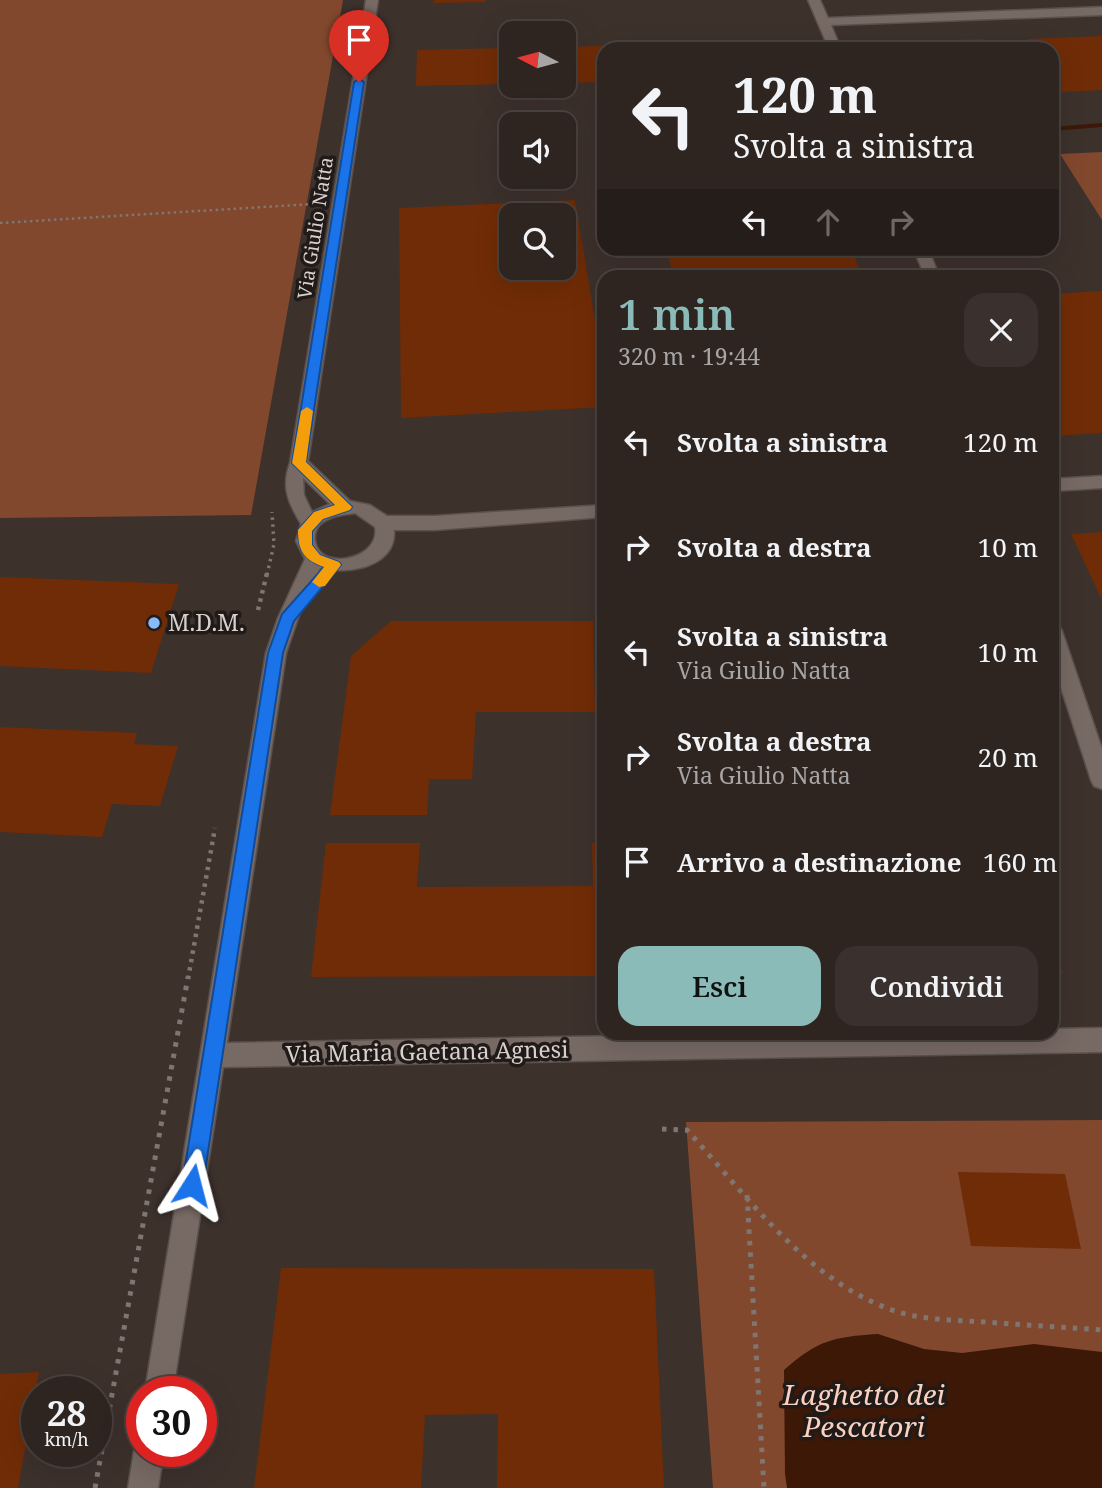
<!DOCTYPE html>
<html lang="it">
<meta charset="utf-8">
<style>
body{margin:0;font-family:"Noto Serif",serif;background:#3a312e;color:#f1f3f6;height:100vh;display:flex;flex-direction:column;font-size:26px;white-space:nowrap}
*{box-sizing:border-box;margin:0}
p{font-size:23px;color:#a7a5a5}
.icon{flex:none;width:38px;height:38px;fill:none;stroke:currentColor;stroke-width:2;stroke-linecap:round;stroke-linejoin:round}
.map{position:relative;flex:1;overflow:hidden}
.sheet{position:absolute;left:597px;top:270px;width:462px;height:770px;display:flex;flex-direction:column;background:#2e2521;border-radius:21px;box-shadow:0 7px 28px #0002,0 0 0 2px #49423f}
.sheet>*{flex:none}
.top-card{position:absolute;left:597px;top:42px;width:462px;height:214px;border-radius:21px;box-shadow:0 7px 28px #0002,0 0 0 2px #49423f;background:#2e2521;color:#f1f3f6;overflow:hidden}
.needle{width:46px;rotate:276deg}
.controls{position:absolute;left:499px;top:21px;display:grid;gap:14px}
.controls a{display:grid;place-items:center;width:77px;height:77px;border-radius:14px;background:#2e2521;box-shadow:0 7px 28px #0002,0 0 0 2px #49423f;font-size:35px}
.speed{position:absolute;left:21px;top:1376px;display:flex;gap:14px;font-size:35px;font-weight:700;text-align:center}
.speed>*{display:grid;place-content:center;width:91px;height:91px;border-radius:50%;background:#2e2521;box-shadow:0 7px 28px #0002,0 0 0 2px #49423f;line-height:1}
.speed small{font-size:18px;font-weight:400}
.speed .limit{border:10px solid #d22;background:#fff;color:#111}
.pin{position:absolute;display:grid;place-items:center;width:60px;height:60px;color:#fff;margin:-72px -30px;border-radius:50% 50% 50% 0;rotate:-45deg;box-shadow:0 0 7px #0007}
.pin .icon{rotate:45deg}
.me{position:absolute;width:77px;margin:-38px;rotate:9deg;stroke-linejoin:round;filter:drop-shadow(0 0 5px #0008)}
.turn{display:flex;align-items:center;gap:24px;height:147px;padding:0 21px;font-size:32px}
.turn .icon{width:91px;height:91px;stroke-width:2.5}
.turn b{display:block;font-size:49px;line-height:60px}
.lanes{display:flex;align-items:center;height:66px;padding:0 21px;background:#0003;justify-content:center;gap:35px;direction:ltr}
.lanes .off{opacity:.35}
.round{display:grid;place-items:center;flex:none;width:74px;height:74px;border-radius:21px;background:#3a312e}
.head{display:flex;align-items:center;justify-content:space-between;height:119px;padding:0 21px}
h1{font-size:42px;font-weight:600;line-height:52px;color:#8bbbb9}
.action{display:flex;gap:14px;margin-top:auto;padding:14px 21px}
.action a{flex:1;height:80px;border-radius:21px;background:#8bbbb9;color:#111;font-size:28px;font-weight:600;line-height:80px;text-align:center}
.action a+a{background:#3a312e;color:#f1f3f6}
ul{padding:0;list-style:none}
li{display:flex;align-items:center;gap:21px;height:105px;padding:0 21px}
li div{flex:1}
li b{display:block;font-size:26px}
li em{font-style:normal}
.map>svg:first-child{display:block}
.green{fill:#82482e}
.water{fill:#3d1807}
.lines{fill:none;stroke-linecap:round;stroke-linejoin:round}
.stream{fill:#3d1807;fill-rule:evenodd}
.building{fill:#702c06;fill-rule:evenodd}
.minor-casing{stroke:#5a504c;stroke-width:3}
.path-far3{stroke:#7f7571;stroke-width:2.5;stroke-dasharray:2.5 3.5;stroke-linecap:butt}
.path-far2{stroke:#7f7571;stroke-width:3.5;stroke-dasharray:2.5 4.5;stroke-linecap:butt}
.path-far1{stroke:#7f7571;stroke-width:4.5;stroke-dasharray:3.5 5;stroke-linecap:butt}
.path{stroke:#7f7571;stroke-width:5;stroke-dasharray:4.5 7;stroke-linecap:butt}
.minor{fill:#776963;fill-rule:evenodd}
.route{fill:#1a73e8;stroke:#114b97;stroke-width:2}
.slow{fill:#f59e0b}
.poi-dot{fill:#87bbfb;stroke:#201a18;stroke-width:2.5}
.labels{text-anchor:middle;stroke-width:7;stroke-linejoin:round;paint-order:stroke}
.far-street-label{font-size:19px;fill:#d8d0cd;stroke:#201a18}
.poi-label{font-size:23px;fill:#d8d0cd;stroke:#201a18;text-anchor:start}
.street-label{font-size:23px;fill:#d8d0cd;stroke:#201a18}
.near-water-label{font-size:28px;font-style:italic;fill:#fbd0be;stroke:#201a18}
</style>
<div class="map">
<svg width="1102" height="1488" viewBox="0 0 1102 1488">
<rect width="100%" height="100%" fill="#3d312c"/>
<g class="green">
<polygon points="0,0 343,0 251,515 0,518"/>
<polygon points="1102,152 1102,220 1060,154"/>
<polygon points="1102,1120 1102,1488 713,1488 686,1122"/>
</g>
<path class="water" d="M878,1334L924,1349L962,1353L1034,1344L1102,1352V1488H787L785,1474L784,1370C818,1340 833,1337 878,1334Z"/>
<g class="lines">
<polygon class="stream" points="1102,123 1102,127 1052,131 1052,127"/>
</g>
<g class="building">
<polygon points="434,0 485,0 485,2 434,3"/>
<polygon points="1102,36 1102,90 1062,92 1052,77 1052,49 1034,49 1028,39"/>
<polygon points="984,39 990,49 895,49 891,42"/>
<polygon points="778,43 780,49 706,49 705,44"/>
<polygon points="673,44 674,49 604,49 604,82 564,83 564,47"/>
<polygon points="511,48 511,84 416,86 417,50"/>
<path d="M575,200L604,374V407L401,418L399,208ZM511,215H564V268H511Z"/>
<polygon points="667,248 851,248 862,276 673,276"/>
<polygon points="1102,291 1102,433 1054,436 1052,431 1052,294"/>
<polygon points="1102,532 1102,600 1071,534"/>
<polygon points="0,577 179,584 151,673 0,666"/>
<polygon points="391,621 593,621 595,712 476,712 472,779 429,779 427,815 330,815 351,656"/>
<polygon points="0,727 137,733 134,744 178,746 160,806 112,804 102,837 0,832"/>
<polygon points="326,843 420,843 417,887 593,886 592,843 604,843 604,976 311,977"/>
<polygon points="1052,935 1053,935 1063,974 1052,974"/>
<polygon points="958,1172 1065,1174 1081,1249 971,1246"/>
<polygon points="281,1268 654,1269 664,1488 497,1488 498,1414 425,1415 421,1488 254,1488"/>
<polygon points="39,1372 18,1488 0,1488 0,1374"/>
</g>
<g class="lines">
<g class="minor-casing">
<g id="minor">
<path d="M366,0H378L308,461L350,501L370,505L387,516H435L604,505V517L435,530H394C397,567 347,575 320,568L298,618L286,653L227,1043L842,1032H1052V1029L1102,1028V1052L223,1067L173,1391H145L266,653L278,618L305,559L296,541L301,524C288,502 281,487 290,463ZM303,478L330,504L312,512L304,495ZM355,513L375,527C379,551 348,564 328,557C313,551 310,531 323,522C333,515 344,515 355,513Z"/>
<polygon points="808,0 820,0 828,18 1102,7 1102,15 831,25 841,49 829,49"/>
<polygon points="913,248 928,248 939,276 925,276"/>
<polygon points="1102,476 1102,488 1052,491 1052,479"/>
<polygon points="1052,623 1059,626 1062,631 1102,749 1102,789 1094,786 1091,780 1052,660"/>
<polygon points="142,1439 142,1451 164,1451 158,1488 128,1488 134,1451"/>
</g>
</g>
<polyline class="path-far3" points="0,223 313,204"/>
<polyline class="path-far2" points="267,575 274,544 272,512"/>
<g class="path-far1">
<polyline points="258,610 267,573"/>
<polyline points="188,979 215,828"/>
</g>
<g class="path">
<path d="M662,1129L687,1130C746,1195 804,1277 889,1309C919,1320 953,1320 985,1322C1024,1325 1063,1327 1102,1330"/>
<polyline points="747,1195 764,1488"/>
<polyline points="95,1488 188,977"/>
</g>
<use href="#minor" class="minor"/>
</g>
<path class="route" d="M359,79L364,82L306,462L352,507L350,510L323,519L312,531V545L320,555L339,562L341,565L294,621L283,653L203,1185L200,1192L192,1195L185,1192L182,1185L268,653L282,614L324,567C305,560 298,551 298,530L314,512L335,505L292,463L354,82Z"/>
<path class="slow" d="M307,407L313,411L306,462L352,507L350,510L323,519L312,531V545L320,555L339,562L341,565L325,586L319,587L312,582L324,567C304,560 298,551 298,530L314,512L335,505L292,463L301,411Z"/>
<circle class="poi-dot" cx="154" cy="623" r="7"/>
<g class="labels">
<g class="far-street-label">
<text transform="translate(315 228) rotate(-81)" y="7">Via Giulio Natta</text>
</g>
<g class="poi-label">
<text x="168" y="631">M.D.M.</text>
</g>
<g class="street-label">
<text transform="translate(427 1052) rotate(-1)" y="8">Via Maria Gaetana Agnesi</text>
</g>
<g class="near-water-label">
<text x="864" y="1405">Laghetto dei<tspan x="864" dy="32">Pescatori</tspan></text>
</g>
</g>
</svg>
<div class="controls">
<a><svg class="needle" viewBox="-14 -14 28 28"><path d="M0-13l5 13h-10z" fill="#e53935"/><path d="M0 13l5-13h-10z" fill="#a7a5a5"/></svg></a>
<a><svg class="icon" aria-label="sound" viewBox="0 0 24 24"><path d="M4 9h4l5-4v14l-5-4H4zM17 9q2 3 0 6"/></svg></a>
<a><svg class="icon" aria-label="search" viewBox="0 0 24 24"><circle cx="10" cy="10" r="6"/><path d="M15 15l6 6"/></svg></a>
</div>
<div class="speed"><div>28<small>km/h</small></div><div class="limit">30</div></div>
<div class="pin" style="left:359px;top:82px;background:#d93025"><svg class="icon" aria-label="arrive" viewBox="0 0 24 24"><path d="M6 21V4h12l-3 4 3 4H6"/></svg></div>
<svg class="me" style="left:192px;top:1185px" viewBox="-20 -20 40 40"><path d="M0-17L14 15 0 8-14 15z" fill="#1a73e8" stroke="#fff" stroke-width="4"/></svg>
<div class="top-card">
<div class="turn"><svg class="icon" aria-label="left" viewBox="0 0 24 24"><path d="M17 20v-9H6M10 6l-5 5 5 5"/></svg><div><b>120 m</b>Svolta a sinistra</div></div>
<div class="lanes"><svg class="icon" aria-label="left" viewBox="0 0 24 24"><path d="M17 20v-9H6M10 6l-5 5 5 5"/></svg><svg class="icon off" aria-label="ahead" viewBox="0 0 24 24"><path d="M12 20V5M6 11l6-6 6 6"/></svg><svg class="icon off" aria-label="right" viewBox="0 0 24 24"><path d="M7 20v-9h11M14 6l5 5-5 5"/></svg></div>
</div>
<section class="sheet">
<div class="head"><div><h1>1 min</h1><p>320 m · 19:44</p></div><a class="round"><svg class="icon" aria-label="close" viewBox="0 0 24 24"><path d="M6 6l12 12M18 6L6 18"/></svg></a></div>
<ul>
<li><svg class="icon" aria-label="left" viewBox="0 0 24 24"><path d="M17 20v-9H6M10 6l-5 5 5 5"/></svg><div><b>Svolta a sinistra</b></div><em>120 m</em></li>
<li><svg class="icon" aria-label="right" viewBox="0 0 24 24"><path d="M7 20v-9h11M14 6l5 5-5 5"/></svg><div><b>Svolta a destra</b></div><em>10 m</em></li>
<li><svg class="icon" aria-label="left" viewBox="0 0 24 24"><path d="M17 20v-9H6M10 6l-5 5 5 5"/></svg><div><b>Svolta a sinistra</b><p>Via Giulio Natta</p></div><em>10 m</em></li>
<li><svg class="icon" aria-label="right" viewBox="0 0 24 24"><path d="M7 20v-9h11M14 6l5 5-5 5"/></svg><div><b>Svolta a destra</b><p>Via Giulio Natta</p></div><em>20 m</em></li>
<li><svg class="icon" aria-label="arrive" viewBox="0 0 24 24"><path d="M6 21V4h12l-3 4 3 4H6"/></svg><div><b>Arrivo a destinazione</b></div><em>160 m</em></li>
</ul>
<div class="action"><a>Esci</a><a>Condividi</a></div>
</section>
</div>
